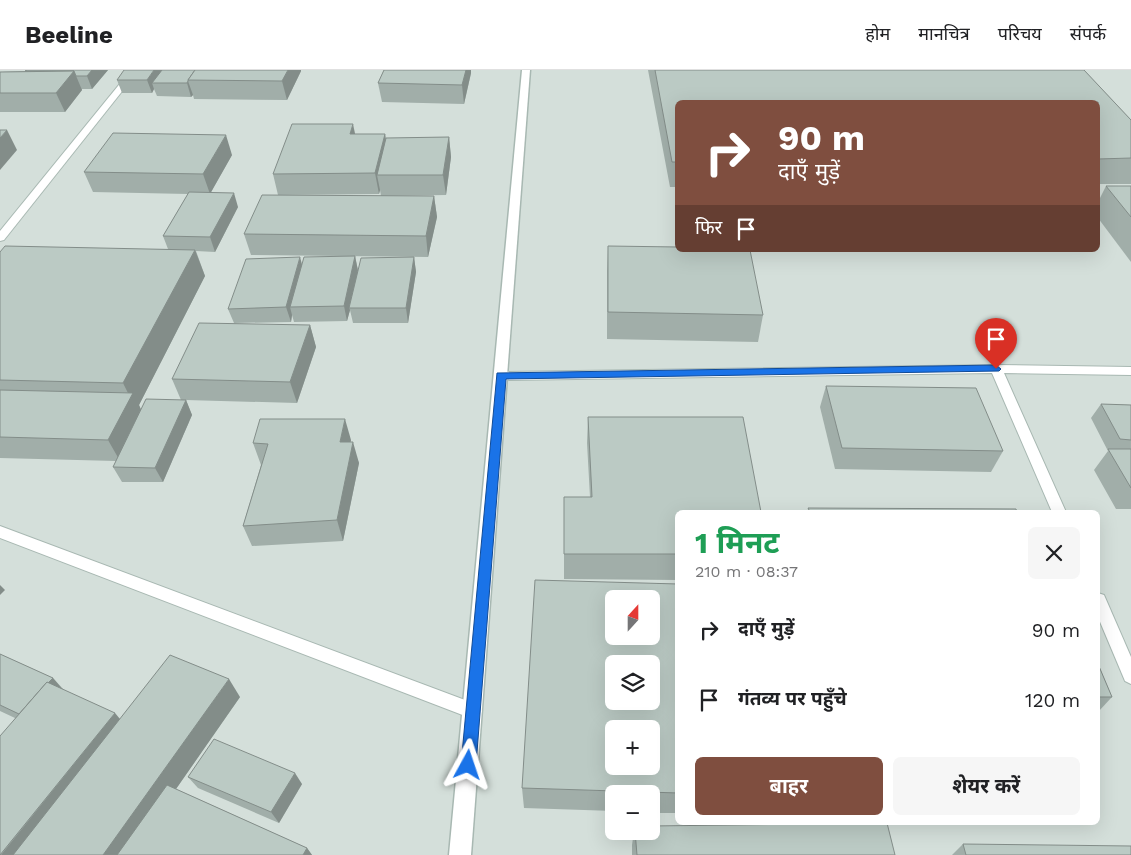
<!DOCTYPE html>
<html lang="hi">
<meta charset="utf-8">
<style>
body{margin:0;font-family:"Work Sans","Noto Sans Devanagari",sans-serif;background:#f6f6f6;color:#202124;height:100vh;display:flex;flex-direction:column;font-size:19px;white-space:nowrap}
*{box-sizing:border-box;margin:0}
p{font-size:16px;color:#757577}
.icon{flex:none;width:28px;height:28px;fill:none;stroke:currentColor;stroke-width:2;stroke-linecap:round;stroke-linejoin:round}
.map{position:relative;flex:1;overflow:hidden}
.sheet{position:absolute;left:675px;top:440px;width:425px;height:315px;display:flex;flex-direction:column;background:#fff;border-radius:8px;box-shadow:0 5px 20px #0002}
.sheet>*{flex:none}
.banner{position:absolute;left:675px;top:30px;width:425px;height:152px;border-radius:8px;box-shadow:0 5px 20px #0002;background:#7f4e3f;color:#fff;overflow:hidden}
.needle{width:32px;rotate:21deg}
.controls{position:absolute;left:605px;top:520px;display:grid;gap:10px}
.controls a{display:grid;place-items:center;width:55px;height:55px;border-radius:8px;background:#fff;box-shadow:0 5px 20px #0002;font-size:25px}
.pin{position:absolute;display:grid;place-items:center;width:42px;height:42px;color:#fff;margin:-51px -21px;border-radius:50% 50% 50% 0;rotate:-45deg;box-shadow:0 0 5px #0007}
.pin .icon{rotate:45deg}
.me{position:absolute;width:55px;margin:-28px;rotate:5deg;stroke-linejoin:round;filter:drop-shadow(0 0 4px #0008)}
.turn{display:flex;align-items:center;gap:18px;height:105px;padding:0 20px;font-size:22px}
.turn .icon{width:65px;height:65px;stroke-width:2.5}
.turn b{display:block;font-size:35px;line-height:42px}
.then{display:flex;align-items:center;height:48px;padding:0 20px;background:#0003;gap:10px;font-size:19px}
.round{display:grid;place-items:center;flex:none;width:52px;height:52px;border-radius:8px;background:#f6f6f6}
.head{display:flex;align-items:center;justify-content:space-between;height:85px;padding:0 20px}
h1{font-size:30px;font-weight:700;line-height:38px;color:#1e9e55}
.primary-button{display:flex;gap:10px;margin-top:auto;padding:10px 20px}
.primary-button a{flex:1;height:58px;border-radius:8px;background:#7f4e3f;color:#fff;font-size:20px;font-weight:700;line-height:58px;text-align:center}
.primary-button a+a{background:#f6f6f6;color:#202124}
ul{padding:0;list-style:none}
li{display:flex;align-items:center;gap:15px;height:70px;padding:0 20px}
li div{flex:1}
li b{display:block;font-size:19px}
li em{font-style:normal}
header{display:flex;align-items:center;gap:30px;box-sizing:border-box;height:70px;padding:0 25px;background:#fff;border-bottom:1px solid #e0e0e0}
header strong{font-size:24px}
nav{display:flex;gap:28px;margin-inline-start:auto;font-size:18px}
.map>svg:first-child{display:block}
.built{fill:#d4dfda;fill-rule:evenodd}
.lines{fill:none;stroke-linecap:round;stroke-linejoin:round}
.service-casing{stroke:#a8b8b2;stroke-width:2}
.tertiary-casing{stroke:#a8b8b2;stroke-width:3}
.service{fill:#fff;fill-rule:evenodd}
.tertiary{fill:#fff;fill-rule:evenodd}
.wall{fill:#a1aea9}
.shaded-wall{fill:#838d89}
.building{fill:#bbcac4;stroke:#838d89;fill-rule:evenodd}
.route{fill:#1a73e8;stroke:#114b97}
</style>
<header>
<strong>Beeline</strong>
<nav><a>होम</a><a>मानचित्र</a><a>परिचय</a><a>संपर्क</a></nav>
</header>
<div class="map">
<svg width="1131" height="785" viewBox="0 0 1131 785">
<rect width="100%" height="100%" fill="#e6efeb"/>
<path class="built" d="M0,0H1131V785H0ZM678,32H1098V180H678ZM678,442H1098V752H678ZM614,529H651V566H614ZM614,594H651V631H614ZM614,659H651V696H614ZM614,724H651V761H614Z"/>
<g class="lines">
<g class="service-casing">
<g id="service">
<polygon points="131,0 139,0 4,170 0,171 0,161"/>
<polygon points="996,295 1131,297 1131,305 1004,303 1066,442 1052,442 992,303 501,310 495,306 501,302"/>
<polygon points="0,456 473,633 479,635 482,641 479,647 473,649 0,468"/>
<polygon points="1098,523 1104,525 1131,587 1131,614 1125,611 1098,547"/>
</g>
</g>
<g class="tertiary-casing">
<polygon id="tertiary" points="522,0 530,0 471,785 449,785"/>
</g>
<use href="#service" class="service"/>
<use href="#tertiary" class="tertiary"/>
</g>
<g class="wall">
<polygon points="27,0 108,0 92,19 82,19 82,20 65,42 0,42 0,2 25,1"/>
<polygon points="384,0 471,0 471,3 464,34 382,32 378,13"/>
<polygon points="648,0 1084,0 1131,50 1131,114 1098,114 1098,32 678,32 678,117 670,117"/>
<polygon points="301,1 287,30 194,29 193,25 191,27 157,26 154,19 152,23 122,23 117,10"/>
<polygon points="355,64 385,64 386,70 449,67 451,87 446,125 381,126 380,120 379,124 278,125 273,104"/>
<polygon points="232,85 211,122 238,137 215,182 196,181 205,206 139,335 141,340 181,330 172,309 310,255 316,277 297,333 186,330 192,345 163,412 122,412 113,397 116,391 0,388 0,182 168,179 163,166 188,124 93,122 84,102"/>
<polygon points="1106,116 1131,116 1131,192 1098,148 1098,132"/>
<polygon points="434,126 437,147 428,187 251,185 244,164"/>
<polygon points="608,176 763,245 758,272 607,269 607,202"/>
<polygon points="355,186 358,200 414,187 416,202 408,253 353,253 350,240 347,251 294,252 292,245 291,252 234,253 228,239 302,195"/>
<polygon points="826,316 1003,381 991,402 835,399 820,337"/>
<polygon points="1101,334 1131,335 1131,439 1116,439 1094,400 1108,381 1091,348"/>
<polygon points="588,347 678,442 678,510 564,509 564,427 590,427 587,373"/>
<polygon points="351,370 350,372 359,393 343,471 252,476 243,456 261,395 253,373"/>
<polygon points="678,514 678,743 651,743 651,724 614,724 614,741 524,738 522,718"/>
<polygon points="0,584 53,608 64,620 120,649 240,627 176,719 307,778 312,785 0,785 15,648 0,641"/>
<polygon points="1098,594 1112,627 1098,642"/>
<polygon points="188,707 302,714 279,753 198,718"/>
<polygon points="634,761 651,761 895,785 632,785 632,775"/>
<polygon points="963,774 1131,785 952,785"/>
</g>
<g class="shaded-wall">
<polygon points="92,0 108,0 92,19 87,6"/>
<polygon points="154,0 167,0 152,13 154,19 152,23 147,10"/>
<polygon points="288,0 301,0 301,1 287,30 282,11"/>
<polygon points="466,0 471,0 471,3 464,34 462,15"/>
<polygon points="74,1 82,20 65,42 56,23"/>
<polygon points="188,11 193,25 191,27 187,13"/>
<polygon points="353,54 357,73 350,64"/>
<polygon points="7,60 17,80 0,100 0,68"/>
<polygon points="385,64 388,84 377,105 380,120 379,124 375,103"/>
<polygon points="226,65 232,85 210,124 203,104"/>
<polygon points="449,67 451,87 446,125 443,105"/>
<polygon points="234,123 238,137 215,182 210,167"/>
<polygon points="434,126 437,147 428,187 426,166"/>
<polygon points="195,180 205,206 139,335 143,344 120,391 108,370 130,327 123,313"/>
<polygon points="355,186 358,201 349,238 350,240 347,251 344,236"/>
<polygon points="300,187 304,202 290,237 292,245 291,252 286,237"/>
<polygon points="414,187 416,202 408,253 406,238"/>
<polygon points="310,255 316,277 297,333 290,312"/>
<polygon points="186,330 192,345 163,412 155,398"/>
<polygon points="345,349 351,370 346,393 340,372"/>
<polygon points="353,372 359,393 343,471 337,450"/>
<polygon points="0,515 5,520 0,525"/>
<polygon points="53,608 64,621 21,644"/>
<polygon points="229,609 240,627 130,785 103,785"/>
<polygon points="115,643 130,661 33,785 1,785"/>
<polygon points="295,703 302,714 279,753 271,742"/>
<polygon points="307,778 312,785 303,785"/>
</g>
<g class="building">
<polygon points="27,0 92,0 87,6 76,6 74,1 25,1"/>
<polygon points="124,0 154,0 147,10 117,10"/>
<polygon points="162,0 195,0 188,10 188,11 187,13 152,13"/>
<polygon points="195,0 288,0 282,11 188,10"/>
<polygon points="384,0 466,0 462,15 378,13"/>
<polygon points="655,0 1084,0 1131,50 1131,88 1098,89 1098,32 678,32 678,92 672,92"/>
<polygon points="74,1 56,23 0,23 0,2"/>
<polygon points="292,54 353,54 350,64 385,64 375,103 273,104"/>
<polygon points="0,60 7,60 0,68"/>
<polygon points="113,63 226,65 203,104 84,102"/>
<polygon points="449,67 443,105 377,105 386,68"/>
<polygon points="1106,116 1131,116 1131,147"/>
<polygon points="189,122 234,123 210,167 163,166"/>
<polygon points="262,125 434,126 426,166 244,164"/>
<polygon points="5,176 195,180 123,313 0,310 0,182"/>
<polygon points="608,176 678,177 678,180 750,180 763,245 608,242"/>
<polygon points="355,186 344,236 290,237 304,187"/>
<polygon points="300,187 286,237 228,239 246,189"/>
<polygon points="414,187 406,238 349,238 361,188"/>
<polygon points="199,253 310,255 290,312 172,309"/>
<polygon points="826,316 976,318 1003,381 842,378"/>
<polygon points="0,320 133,323 108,370 0,367"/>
<polygon points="146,329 186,330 155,398 113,397"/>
<polygon points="1101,334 1131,335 1131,370 1120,369"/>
<polygon points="588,347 743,347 761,442 678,442 678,484 564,484 564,427 592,427"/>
<polygon points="260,349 345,349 340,372 353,372 337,450 243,456 268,374 253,373"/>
<polygon points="1108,379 1131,379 1131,418"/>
<polygon points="808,438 1016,439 1017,442 810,442"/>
<path d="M535,510L678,514V723L522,718ZM614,529H651V566H614ZM614,594H651V631H614ZM614,659H651V696H614Z"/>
<polygon points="0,584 53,608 48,613 47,612 19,644 0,635"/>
<polygon points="170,585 229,609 103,785 13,785"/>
<polygon points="1098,594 1112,627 1098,627"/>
<polygon points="47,612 115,643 0,785 0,666"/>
<polygon points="214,669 295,703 271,742 188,707"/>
<polygon points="167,715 307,778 303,785 117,785"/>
<polygon points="887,753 895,785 637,785 635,761 651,761 651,756"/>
<polygon points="963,774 1131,776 1131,785 966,785"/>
</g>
<polygon class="route" points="996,295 1001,299 999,301 506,309 476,695 474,700 468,702 463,700 461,695 497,303"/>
</svg>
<div class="controls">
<a><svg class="needle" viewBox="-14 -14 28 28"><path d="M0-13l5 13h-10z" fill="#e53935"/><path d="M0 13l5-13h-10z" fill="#757577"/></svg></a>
<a><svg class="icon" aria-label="layers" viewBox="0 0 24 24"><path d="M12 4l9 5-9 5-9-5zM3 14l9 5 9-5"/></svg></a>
<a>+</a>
<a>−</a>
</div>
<div class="pin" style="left:996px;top:299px;background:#d93025"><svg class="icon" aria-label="arrive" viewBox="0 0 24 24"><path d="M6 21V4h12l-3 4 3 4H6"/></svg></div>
<svg class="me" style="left:468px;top:695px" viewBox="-20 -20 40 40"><path d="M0-17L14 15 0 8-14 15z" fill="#1a73e8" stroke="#fff" stroke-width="4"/></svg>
<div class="banner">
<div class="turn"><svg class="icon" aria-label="right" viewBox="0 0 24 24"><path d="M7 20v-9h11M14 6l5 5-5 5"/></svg><div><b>90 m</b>दाएँ मुड़ें</div></div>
<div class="then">फिर<svg class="icon" aria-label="arrive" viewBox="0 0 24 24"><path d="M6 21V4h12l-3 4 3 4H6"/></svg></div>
</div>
<section class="sheet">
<div class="head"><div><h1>1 मिनट</h1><p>210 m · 08:37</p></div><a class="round"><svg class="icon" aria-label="close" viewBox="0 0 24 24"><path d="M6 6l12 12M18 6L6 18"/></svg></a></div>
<ul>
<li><svg class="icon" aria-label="right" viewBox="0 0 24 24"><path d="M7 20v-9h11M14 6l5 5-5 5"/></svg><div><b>दाएँ मुड़ें</b></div><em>90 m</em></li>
<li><svg class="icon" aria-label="arrive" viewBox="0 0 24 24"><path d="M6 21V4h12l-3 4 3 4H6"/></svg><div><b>गंतव्य पर पहुँचे</b></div><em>120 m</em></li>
</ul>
<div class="primary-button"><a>बाहर</a><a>शेयर करें</a></div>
</section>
</div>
